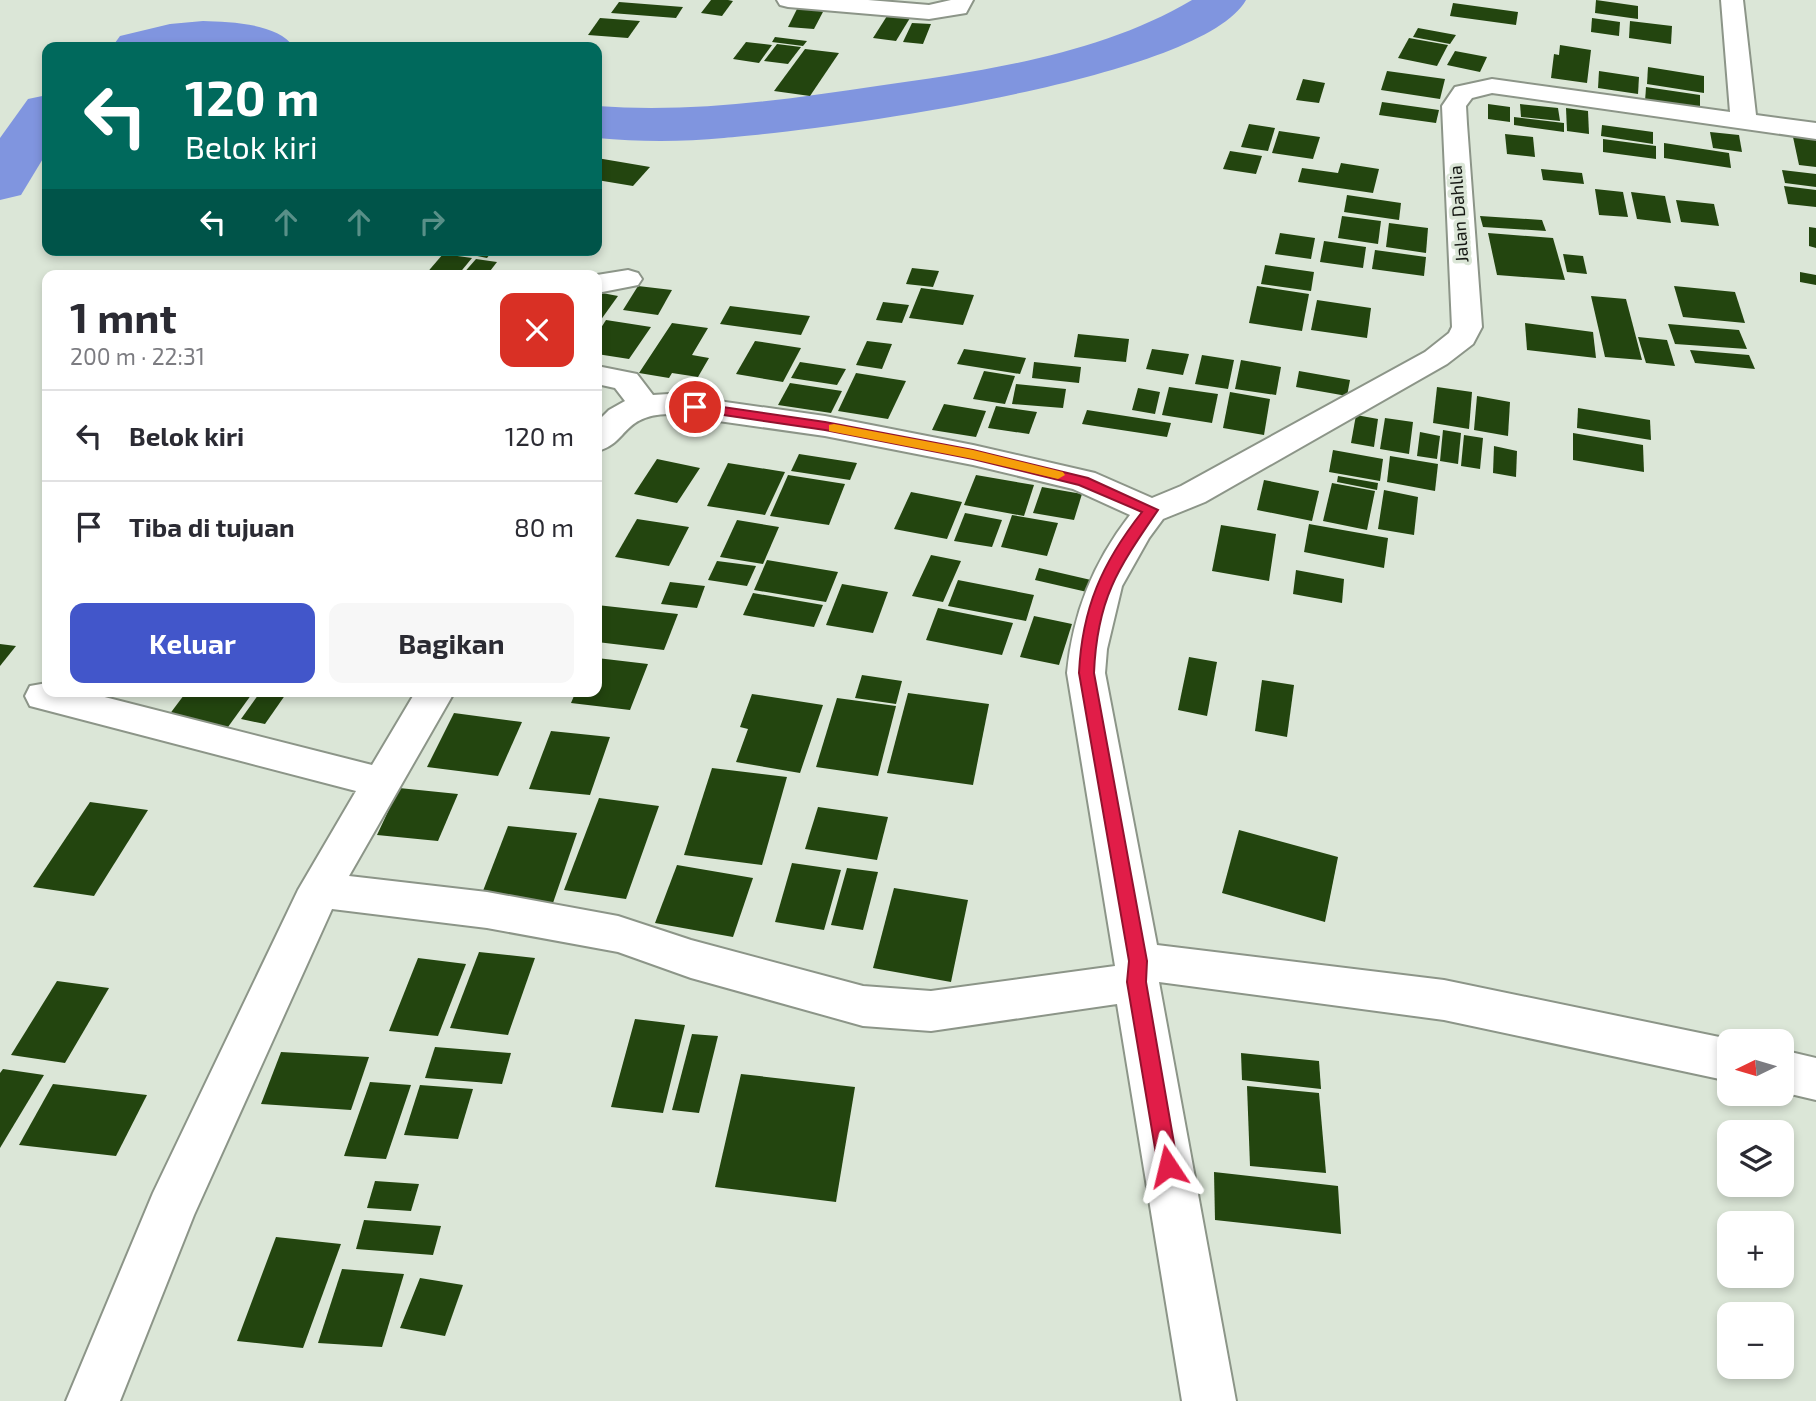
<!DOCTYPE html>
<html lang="id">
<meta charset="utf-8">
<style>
body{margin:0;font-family:"Exo 2",sans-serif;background:#f7f7f7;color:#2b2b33;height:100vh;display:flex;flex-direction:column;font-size:26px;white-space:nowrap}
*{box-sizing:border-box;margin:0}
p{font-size:23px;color:#7c7c81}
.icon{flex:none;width:38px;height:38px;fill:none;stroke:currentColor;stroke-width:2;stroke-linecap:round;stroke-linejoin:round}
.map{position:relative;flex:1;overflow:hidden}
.drawer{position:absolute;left:42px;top:270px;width:560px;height:427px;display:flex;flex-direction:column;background:#fff;border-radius:14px;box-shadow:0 4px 10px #0003}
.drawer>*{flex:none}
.banner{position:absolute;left:42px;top:42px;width:560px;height:214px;border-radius:14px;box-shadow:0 4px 10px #0003;background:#00695c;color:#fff;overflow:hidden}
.needle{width:46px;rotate:265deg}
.tools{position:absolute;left:1717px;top:1029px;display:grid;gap:14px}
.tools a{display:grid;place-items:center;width:77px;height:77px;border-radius:14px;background:#fff;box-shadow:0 4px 10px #0003;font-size:35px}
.pin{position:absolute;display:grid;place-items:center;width:60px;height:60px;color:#fff;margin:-30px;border:4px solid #fff;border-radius:50%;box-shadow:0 2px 7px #0007}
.me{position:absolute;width:77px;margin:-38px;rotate:350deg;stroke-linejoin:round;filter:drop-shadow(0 0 5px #0008)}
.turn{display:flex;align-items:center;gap:24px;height:147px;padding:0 28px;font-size:32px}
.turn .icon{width:91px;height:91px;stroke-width:2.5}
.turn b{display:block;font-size:49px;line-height:60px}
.lanes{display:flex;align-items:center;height:66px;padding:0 28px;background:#0003;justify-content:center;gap:35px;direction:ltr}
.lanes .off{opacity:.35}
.round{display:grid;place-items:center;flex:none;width:74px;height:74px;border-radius:14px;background:#f7f7f7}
.overview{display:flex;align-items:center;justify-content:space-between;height:119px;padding:0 28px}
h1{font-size:42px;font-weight:700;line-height:52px}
.cta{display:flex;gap:14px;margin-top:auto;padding:14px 28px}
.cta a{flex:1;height:80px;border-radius:14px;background:#4256ca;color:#fff;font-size:28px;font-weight:700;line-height:80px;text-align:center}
.cta a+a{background:#f7f7f7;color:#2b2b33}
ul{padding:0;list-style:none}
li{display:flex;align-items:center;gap:21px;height:91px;padding:0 28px;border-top:2px solid #e1e1e2}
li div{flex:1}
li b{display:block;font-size:26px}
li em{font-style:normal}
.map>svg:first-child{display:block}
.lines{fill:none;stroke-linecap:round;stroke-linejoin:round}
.river{fill:#8095df;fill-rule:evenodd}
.building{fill:#23450f}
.minor-casing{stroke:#8c9588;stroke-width:4}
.minor{fill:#fff;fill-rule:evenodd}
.route{fill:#e11d48;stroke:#92132f;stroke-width:2}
.slow{fill:#f59e0b}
.labels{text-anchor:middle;stroke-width:7;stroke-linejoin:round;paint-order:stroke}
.far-street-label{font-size:18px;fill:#161914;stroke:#dbe6d7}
</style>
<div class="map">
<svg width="1816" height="1401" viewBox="0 0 1816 1401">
<rect width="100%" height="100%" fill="#dbe6d7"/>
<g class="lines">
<g class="river">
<path d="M1192,0H1246C1200,81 821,130 724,138C682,142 639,142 597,138V106C691,113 784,100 877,86C983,71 1099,55 1192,0Z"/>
<path d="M203,21C231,22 277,23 294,47H112L120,36L170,24Z"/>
<polygon points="47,95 47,152 21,195 0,200 0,138 28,99"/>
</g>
</g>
<g class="building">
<polygon points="711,0 728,0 733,1 722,16 701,13"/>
<polygon points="1596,0 1638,6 1638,19 1595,13"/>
<polygon points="619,2 683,7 676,18 611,13"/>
<polygon points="1453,3 1518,12 1516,25 1450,16"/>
<polygon points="798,7 824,10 814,29 788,27"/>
<polygon points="887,16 910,18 896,41 873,38"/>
<polygon points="600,18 640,21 628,38 588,35"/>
<polygon points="1592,18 1620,22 1619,36 1591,32"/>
<polygon points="1630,21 1672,26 1671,44 1629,38"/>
<polygon points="912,23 931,24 923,44 903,42"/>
<polygon points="1418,28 1456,35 1450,44 1413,37"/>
<polygon points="775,37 807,41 803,46 772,42"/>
<polygon points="1409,38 1448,45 1437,66 1398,58"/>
<polygon points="746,42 772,45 759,63 733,59"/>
<polygon points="777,44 801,47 788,64 764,61"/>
<polygon points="1560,45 1591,50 1587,83 1551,78 1554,54 1559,55"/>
<polygon points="805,49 839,53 810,96 774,91"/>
<polygon points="1455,51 1487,57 1480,72 1447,65"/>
<polygon points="1648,67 1704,76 1704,93 1647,84"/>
<polygon points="1387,71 1445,79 1440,99 1381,90"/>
<polygon points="1599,71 1639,77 1638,94 1598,88"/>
<polygon points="1303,79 1325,83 1319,103 1296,100"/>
<polygon points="1646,87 1700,95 1700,110 1645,102"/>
<polygon points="1382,102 1439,110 1436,123 1379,115"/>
<polygon points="1488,104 1510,107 1510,122 1488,119"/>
<polygon points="1520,104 1558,108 1560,121 1521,117"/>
<polygon points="1566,108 1588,111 1589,134 1567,131"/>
<polygon points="1514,117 1564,123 1564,132 1514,125"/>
<polygon points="1249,124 1275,128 1268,151 1241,147"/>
<polygon points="1602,125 1653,132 1653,144 1601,136"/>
<polygon points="1279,131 1320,137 1313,159 1272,153"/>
<polygon points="1710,132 1739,135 1742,152 1713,148"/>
<polygon points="1505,134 1533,137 1535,157 1507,154"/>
<polygon points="1793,137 1816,140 1816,167 1799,165"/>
<polygon points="1603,139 1656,146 1656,159 1603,152"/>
<polygon points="1664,143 1729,153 1731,168 1664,158"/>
<polygon points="1230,151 1262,156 1256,174 1223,169"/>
<polygon points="597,158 650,167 633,186 597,180"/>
<polygon points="1341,163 1379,169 1373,193 1298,182 1302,168 1338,173"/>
<polygon points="1541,169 1582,173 1584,184 1543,180"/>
<polygon points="1782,170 1816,174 1816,187 1785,183"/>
<polygon points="1784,186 1816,190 1816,207 1788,204"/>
<polygon points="1595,189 1623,192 1628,217 1599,215"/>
<polygon points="1631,192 1665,196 1671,223 1637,219"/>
<polygon points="1347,195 1401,203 1399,220 1344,212"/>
<polygon points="1676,200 1714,204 1719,226 1681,222"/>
<polygon points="1342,216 1381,221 1378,244 1338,238"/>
<polygon points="1480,216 1542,220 1546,231 1483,227"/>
<polygon points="1389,223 1428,228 1426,253 1386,247"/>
<polygon points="1809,227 1816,228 1816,248 1809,246"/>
<polygon points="1280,233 1315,238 1311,259 1275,254"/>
<polygon points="1488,233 1553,238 1565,280 1497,275"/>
<polygon points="1324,241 1366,247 1363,268 1320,262"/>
<polygon points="448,250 493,250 487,258"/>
<polygon points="1375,250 1426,257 1424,276 1372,269"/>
<polygon points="443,254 472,258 458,275 425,275"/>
<polygon points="1563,254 1583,256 1587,274 1567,272"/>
<polygon points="476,259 497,262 487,275 462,275"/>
<polygon points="1265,265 1314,272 1311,291 1261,284"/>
<polygon points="912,268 939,271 933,287 906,284"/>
<polygon points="1800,272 1816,275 1816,285 1800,282"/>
<polygon points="638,286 672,290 658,315 623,310"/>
<polygon points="1257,286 1309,294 1302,331 1249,323"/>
<polygon points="1674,286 1735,292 1745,323 1683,317"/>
<polygon points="921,288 974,295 963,325 909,318"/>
<polygon points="597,292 618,296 600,321 597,321"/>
<polygon points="1591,296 1626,299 1642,360 1605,357"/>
<polygon points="1317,300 1371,308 1367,338 1311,330"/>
<polygon points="883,302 909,305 902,323 876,320"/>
<polygon points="730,306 810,316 801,335 720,324"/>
<polygon points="606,320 651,327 629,359 597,354 597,334"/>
<polygon points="672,323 708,328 692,355 709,358 698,377 672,373 669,378 639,373"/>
<polygon points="1525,323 1593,332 1596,358 1527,350"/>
<polygon points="1668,324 1739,330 1747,349 1675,344"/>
<polygon points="1078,334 1129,339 1126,362 1074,357"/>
<polygon points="1638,337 1667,340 1675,366 1646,363"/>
<polygon points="755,341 801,348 783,382 736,374"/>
<polygon points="867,341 892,344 882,369 856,365"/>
<polygon points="964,349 1026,358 1020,374 957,364"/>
<polygon points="1152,349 1189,354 1183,375 1146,369"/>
<polygon points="1690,350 1749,355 1755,369 1695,363"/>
<polygon points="1202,355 1234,360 1228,389 1195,384"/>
<polygon points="1241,360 1281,367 1276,395 1235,389"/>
<polygon points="800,362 846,369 837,385 791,378"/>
<polygon points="1034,362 1081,367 1079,383 1032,378"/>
<polygon points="984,371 1015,376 1005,404 973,399"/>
<polygon points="1299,371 1350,380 1347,396 1296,387"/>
<polygon points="856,373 906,381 888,419 838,411"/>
<polygon points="790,383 842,391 831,413 778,405"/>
<polygon points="1016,384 1066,389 1063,408 1012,404"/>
<polygon points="1169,387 1218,394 1212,423 1162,415"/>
<polygon points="1437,387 1472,392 1469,429 1433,423"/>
<polygon points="1138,388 1160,392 1155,414 1132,410"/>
<polygon points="1230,392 1270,399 1264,435 1223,428"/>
<polygon points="1477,396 1510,402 1508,436 1474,430"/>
<polygon points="944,404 986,411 976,437 932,430"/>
<polygon points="996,406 1037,412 1029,434 988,428"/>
<polygon points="1578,408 1650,420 1651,440 1577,428"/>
<polygon points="1087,410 1171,423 1167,437 1082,424"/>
<polygon points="1356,415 1378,419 1374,447 1351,443"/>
<polygon points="1385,418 1413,422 1409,454 1380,449"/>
<polygon points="1443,430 1461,433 1458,464 1440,461"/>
<polygon points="1420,432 1440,436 1437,459 1417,456"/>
<polygon points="1573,433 1643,445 1644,472 1573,460"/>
<polygon points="1464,435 1483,438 1480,469 1461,466"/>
<polygon points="1494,446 1517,451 1516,477 1493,473"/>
<polygon points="1333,450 1383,459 1380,481 1329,472"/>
<polygon points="799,454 857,463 850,480 791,471"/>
<polygon points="1390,456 1438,464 1435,491 1387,482"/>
<polygon points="657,459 700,468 677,503 634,494"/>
<polygon points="728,463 785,472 765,515 707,506"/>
<polygon points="788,475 845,484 829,525 770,516"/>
<polygon points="976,475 1034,485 1024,516 964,505"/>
<polygon points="1338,476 1378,483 1377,490 1337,482"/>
<polygon points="1264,480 1319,491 1312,521 1257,510"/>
<polygon points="1332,483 1375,491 1367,530 1323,521"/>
<polygon points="1042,487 1082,494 1074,520 1033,513"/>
<polygon points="1384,490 1418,497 1414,535 1378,529"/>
<polygon points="911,492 962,502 947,539 894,529"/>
<polygon points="965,513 1002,520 992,547 954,541"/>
<polygon points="1012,515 1058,523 1047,556 1001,547"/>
<polygon points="637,519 689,527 669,566 615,557"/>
<polygon points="737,520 779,527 763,564 720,557"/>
<polygon points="1309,524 1388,538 1384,568 1304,552"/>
<polygon points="1221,525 1276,534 1269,581 1212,571"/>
<polygon points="931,555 961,561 943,602 912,596"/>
<polygon points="767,560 838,572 826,602 754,590"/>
<polygon points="717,561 756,566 747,586 708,580"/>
<polygon points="1039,568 1091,580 1087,592 1035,580"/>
<polygon points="1296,570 1344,579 1342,603 1293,594"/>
<polygon points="958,580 1034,595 1026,621 948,606"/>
<polygon points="670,582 705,586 697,608 661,604"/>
<polygon points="842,584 888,592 873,633 826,625"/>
<polygon points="753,593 823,605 814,627 743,615"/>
<polygon points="597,605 678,614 664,650 597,642"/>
<polygon points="938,608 1013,623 1002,655 926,640"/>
<polygon points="1034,616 1072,624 1059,665 1020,657"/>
<polygon points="0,644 16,646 0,666"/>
<polygon points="1189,657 1217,662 1207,716 1178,710"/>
<polygon points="597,658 648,664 630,710 571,703 576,691 597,691"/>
<polygon points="862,675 902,681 896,704 855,698"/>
<polygon points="1262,680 1294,685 1287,737 1255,731"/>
<polygon points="187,691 254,691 228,727 169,715"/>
<polygon points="261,691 288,691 265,724 241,719"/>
<polygon points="908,693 989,704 973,785 887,773"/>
<polygon points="752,694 823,705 800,773 736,762 748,729 740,727"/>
<polygon points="837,698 896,706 878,776 816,767"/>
<polygon points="454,713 522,722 498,776 427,767"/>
<polygon points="551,731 610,737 590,795 529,789"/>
<polygon points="712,768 787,777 762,865 684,855"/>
<polygon points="399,788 458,794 438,841 377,835"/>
<polygon points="599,798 659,806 626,899 564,890"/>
<polygon points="90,802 148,810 94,896 33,887"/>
<polygon points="818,807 888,817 877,860 805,849"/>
<polygon points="508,826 577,833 553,903 481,896"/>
<polygon points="1239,830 1338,857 1325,922 1222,893"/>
<polygon points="792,863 841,870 824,930 775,922"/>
<polygon points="677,865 753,878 733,937 655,923"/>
<polygon points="847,868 878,872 863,930 831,925"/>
<polygon points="894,888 968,900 951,982 873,968"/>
<polygon points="479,952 535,958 508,1035 450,1028"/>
<polygon points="418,958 466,964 438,1036 389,1031"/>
<polygon points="57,981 109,988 65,1063 11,1055"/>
<polygon points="635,1019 685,1025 663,1113 611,1107"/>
<polygon points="692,1034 718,1036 699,1113 672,1110"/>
<polygon points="435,1047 511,1053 502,1084 425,1078"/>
<polygon points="281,1052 369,1057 351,1110 261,1104"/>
<polygon points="1241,1053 1319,1061 1321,1089 1242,1080"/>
<polygon points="3,1069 44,1075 0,1148 0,1073"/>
<polygon points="741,1074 855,1087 836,1202 715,1187"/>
<polygon points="370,1082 411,1085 386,1159 344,1156"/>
<polygon points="53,1084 147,1095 116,1156 19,1145"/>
<polygon points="420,1085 473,1089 458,1139 404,1135"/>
<polygon points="1247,1086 1319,1093 1326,1173 1250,1166"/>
<polygon points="1214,1172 1338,1186 1341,1234 1215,1220"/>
<polygon points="375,1181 419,1184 411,1211 367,1208"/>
<polygon points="364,1220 441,1226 433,1255 356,1249"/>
<polygon points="276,1237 341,1244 303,1348 237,1341"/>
<polygon points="342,1269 404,1274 382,1347 318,1343"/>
<polygon points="420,1278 463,1285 445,1336 400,1328"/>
</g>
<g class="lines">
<g class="minor-casing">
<g id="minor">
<polygon points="777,0 868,0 929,5 951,0 973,0 966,13 929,19 788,7 780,5"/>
<path d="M1721,0H1743L1756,115L1816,123V139L1492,93L1472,98L1466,106L1467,124L1482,327L1473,344L1447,364L1205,502L1163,519L1149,538L1122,586L1107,649L1105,673L1157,945L1444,980L1729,1039L1734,1041H1729V1081L1444,1020L1159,982L1236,1401H1182L1117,1004L931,1031L863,1026L691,978L618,952L487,928L332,909L194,1215L120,1401H66L153,1193L298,890L356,791L30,706L25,696L30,686L47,683V691H81L372,765L416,691H455L349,876L487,892L618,916L691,940L863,986L931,991L1115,966L1067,673C1073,613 1093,563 1130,515L1073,489L973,465L825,436L669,414C621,415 628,444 597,451V422L609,410L625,401L615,388L597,384V366L637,374L653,395L669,394L825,416L973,445L1095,473L1152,498L1181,486L1425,352L1449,333L1452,327L1442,106L1455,87L1492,79L1730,112Z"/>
<polygon points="628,270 638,273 642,279 638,285 597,293 597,275"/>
<polygon points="1782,1050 1816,1058 1816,1100 1782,1092"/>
</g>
</g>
<use href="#minor" class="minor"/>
</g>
<path class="route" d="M695,403L825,422L973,450L1088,478L1158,510C1117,570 1097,599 1094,673L1147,961L1146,982L1178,1166L1175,1172L1168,1175L1161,1172L1158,1166L1127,982L1129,961L1079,673C1082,608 1102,563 1142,512L1079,485L973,459L825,430L690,410L688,407Z"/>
<polygon class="slow" points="834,424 973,450 1063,472 1065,475 1058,479 973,459 829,431 829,425"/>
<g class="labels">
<g class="far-street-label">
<text transform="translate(1459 214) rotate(-94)" y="6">Jalan Dahlia</text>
</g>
</g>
</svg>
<div class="tools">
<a><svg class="needle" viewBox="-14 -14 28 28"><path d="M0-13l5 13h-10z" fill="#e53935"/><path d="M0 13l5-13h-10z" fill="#7c7c81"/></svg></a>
<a><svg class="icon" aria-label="layers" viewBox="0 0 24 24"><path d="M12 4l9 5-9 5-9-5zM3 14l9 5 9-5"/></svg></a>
<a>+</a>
<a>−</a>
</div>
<div class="pin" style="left:695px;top:407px;background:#d93025"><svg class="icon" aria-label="arrive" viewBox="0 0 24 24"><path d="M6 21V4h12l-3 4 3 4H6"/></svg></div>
<svg class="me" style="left:1168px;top:1166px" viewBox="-20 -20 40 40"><path d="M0-17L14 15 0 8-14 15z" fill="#e11d48" stroke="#fff" stroke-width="4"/></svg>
<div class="banner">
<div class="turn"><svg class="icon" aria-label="left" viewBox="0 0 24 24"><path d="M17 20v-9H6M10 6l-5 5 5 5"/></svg><div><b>120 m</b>Belok kiri</div></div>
<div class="lanes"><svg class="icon" aria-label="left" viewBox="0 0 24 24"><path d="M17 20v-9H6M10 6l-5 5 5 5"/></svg><svg class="icon off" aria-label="ahead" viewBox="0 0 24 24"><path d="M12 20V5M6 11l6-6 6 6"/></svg><svg class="icon off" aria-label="ahead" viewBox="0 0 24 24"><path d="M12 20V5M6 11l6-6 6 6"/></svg><svg class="icon off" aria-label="right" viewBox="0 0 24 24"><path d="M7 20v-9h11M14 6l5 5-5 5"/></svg></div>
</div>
<section class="drawer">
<div class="overview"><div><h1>1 mnt</h1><p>200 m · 22:31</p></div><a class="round" style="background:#d93025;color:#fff"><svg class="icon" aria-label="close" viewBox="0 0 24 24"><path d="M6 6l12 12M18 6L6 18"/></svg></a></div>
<ul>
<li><svg class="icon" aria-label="left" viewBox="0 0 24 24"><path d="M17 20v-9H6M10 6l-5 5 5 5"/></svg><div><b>Belok kiri</b></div><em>120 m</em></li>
<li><svg class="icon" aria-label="arrive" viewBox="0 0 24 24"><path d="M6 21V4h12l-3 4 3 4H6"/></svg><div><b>Tiba di tujuan</b></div><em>80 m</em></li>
</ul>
<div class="cta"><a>Keluar</a><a>Bagikan</a></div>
</section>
</div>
